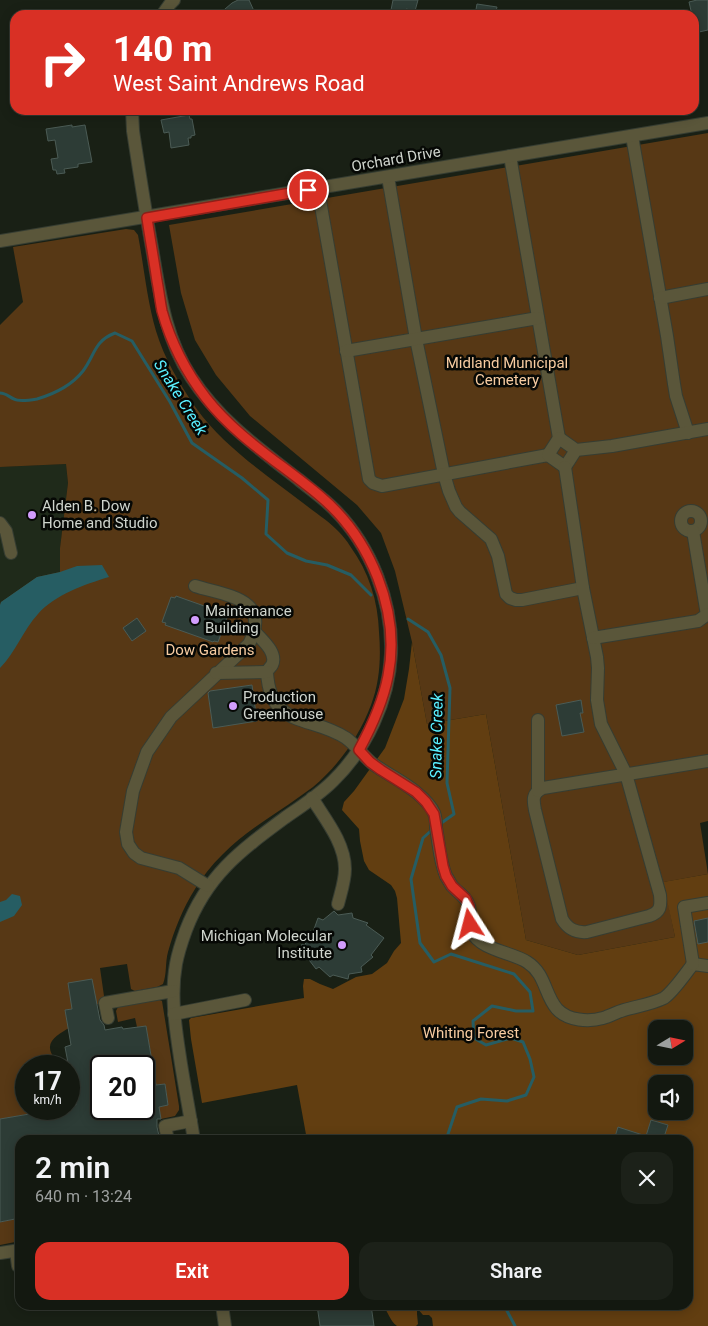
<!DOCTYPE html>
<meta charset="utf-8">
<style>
body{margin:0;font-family:Roboto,sans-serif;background:#1c2119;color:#f1f3f6;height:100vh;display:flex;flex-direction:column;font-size:19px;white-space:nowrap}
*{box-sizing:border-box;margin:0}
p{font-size:16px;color:#9da09f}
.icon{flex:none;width:28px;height:28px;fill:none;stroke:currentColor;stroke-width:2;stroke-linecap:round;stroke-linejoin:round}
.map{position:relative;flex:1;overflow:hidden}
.drawer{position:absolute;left:15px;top:1135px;width:678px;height:175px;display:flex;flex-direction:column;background:#131810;border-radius:15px;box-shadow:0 2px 12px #0003,0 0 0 1px #323730}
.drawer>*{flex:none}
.hud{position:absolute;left:10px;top:10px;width:689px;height:105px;border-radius:15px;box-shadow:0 2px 12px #0003,0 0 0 1px #323730;background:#d93025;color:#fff;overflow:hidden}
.needle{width:32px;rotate:80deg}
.fabs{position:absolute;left:648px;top:1020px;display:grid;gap:10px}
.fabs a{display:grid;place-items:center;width:45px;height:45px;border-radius:10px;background:#131810;box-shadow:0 2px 12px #0003,0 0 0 1px #323730;font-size:25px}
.speed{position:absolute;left:15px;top:1055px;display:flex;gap:10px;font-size:25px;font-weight:700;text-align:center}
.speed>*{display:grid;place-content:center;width:65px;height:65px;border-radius:50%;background:#131810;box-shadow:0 2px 12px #0003,0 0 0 1px #323730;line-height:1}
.speed small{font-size:12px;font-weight:400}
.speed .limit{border:2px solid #111;border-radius:8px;background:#fff;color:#111}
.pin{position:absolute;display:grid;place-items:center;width:42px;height:42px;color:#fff;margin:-21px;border:2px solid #fff;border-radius:50%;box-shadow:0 1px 5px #0007}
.me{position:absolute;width:55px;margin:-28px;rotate:351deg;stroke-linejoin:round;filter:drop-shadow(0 0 4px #0008)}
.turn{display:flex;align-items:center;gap:18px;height:105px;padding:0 20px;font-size:22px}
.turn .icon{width:65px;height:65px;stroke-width:2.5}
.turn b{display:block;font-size:35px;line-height:42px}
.round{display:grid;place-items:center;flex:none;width:52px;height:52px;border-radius:15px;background:#1c2119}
.overview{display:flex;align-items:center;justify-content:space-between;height:85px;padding:0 20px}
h1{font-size:30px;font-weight:600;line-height:38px}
.action{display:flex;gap:10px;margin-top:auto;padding:10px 20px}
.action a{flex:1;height:58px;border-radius:15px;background:#d93025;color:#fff;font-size:20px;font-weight:600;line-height:58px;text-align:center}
.action a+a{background:#1c2119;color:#f1f3f6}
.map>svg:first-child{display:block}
.built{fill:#1f2a1a}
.green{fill:#573815}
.forest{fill:#623e11;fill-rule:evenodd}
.water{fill:#265d63}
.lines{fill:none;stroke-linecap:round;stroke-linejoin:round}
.stream{stroke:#265d63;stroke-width:3}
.building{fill:#2d3c36;stroke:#4b5b55;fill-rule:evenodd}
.minor-casing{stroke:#363d32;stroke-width:14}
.minor{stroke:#5a563a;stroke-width:12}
.route-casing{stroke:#8d1f18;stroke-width:12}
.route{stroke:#d93025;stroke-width:9}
.poi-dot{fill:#d29dfd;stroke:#060805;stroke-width:2}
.labels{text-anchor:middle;stroke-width:5;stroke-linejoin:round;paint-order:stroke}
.street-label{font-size:15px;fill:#cfd4cd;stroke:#060805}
.park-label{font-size:15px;fill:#f8cca1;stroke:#060805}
.poi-label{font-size:15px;fill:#cfd4cd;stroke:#060805;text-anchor:start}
.water-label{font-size:16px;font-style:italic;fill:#5aefff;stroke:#060805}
</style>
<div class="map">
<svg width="708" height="1326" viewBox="0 0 708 1326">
<rect width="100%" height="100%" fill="#192015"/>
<polygon class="built" points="66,464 68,483 60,548 60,572 37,577 1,602 0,605 0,467"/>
<g class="green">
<polygon points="708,133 708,821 700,823 708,874 664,882 675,937 578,955 526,940 486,714 427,724 412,642 395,571 381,533 357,505 250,416 216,375 195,340 181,293 169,225"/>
<path d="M126,229L134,230L138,235C144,267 147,300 156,331C164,358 180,385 196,408C225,448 268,476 307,506C317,514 330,522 339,532C343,536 347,541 350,546C369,572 378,601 379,632C381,657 380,682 371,705C359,737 339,765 313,787C297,799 280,810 264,821C237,839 212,861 195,889C183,908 174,930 168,952C165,963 167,974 163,984L157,987L135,991L131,989L127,964L100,968L105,1003L65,1010L69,1028C62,1032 49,1039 50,1048C50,1054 57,1061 59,1066H26V1109H28L29,1114L0,1119V605L1,602L37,577L60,572V548L68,483L66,464L0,467V325L23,302L13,247Z"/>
<polygon points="157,999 162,1001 179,1106 179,1110 175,1116 161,1119 159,1107 168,1105 165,1084 156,1085 146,1026 137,1027 135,1018 118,1022 116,1011 118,1007"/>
<polygon points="20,1218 20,1241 0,1245 0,1222"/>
</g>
<path class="forest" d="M412,642L427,724L486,714L526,940L578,955L675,937L663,882L708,874V1326H433L432,1318L429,1315H423L417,1308V1314L418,1324L416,1326H397C389,1320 389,1312 382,1305H688V1140H307L297,1085L202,1103L191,1039L189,1020L191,1018L304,998L303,986L304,979H310L320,984L333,989L356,977L372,974L387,963L394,951L401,943L397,898L395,891L391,885L369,870L364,861L360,841L359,829L342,810L344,802L354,791L385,748L404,699L409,669ZM656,1029H684V1056H656ZM656,1084H684V1111H656Z"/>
<g class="water">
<path d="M102,565L109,577C86,584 54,595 38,614C23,630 16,652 0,668V605L1,602L37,577L60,572L77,566Z"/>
<polygon points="12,894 20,896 22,905 14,916 0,922 0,902 6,900"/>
</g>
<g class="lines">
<g class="stream">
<path d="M0,393C6,393 9,397 14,399C19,402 31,400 37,399C54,394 72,385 83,371C95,355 94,341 115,333L132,341L170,402L192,443L242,478L268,500L266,534L287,553L306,561L327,565L351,575L371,595"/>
<polyline points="408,619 428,632 441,655 450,688 447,783 454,814 440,824"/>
<polyline points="433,829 423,838 411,879 420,943 434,962 451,954 514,974 530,992 533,1011 516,1011 492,1006 473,1021 474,1038 486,1045 511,1038 523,1042 530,1059 534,1077 526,1095 507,1101 481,1099 457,1107 446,1140"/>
<polyline points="504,1305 515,1326"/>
</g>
</g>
<g class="building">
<polygon points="238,0 249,0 254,11 245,15 218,15 232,3"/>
<polygon points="393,0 418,0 415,11 406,9 405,15 390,15"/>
<polygon points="697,0 708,0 708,30 699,32 696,15 692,15 689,2"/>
<polygon points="477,4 497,7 495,15 475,15"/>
<polygon points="189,115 190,119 192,119 195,135 191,136 191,138 188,138 189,145 171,148 169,132 164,133 161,120"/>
<polygon points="72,125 72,127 85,125 92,162 78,164 78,167 64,169 65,173 57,174 56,170 53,170 51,159 58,158 55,140 48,141 46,129"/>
<polygon points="176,596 224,613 223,616 227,618 218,642 214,641 213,642 165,625 166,623 162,622 171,597 175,598"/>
<polygon points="137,618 146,631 132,641 123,628"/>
<polygon points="252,685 257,721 213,728 208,693 210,691"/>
<polygon points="581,700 583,713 580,713 584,732 562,736 556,705"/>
<polygon points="334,911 338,915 352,913 353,918 368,923 366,925 384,938 371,955 373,957 361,967 362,972 349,974 348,979 333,975 330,977 319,967 316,969 306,956 304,958 300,952 302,944 305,945 310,931 313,932 318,918 323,920"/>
<polygon points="708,918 708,942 698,944 694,921"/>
<path d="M92,979L100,1020L104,1025L105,1030L122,1027L123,1029L146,1026L156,1085L165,1084L168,1105L159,1107L161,1119H157V1127L160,1140H20V1218L0,1222V1119L53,1110V1109H69V1106L76,1105L65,1047L71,1045L65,1010L72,1009L68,983ZM101,1066H144V1109H101Z"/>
<polygon points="651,1120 668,1125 663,1140 614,1140 618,1127 646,1136"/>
<polygon points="317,1305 371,1305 374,1326 320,1326"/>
</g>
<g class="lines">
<g class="minor-casing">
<g id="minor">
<polyline points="162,15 170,4 174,0"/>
<path d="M132,110L133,131C139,170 145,209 152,248C160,295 165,337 191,377C219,420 258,448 298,479C310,489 323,498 334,509C371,546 393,602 391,654C389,701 366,749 333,781C319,795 302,806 286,817C240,851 207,875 186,930C182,941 178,953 176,964C170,997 176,1031 181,1064C185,1089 190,1115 194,1140"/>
<polyline points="632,136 667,336 674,384 676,396 688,433"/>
<polyline points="510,156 559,438"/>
<polyline points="388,177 416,339 444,474 449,491 456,507 460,512 491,539 498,556 506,594 510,598 516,600 522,600 583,588"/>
<polyline points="318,189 369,479 373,483 382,486 548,455"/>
<polyline points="0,241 708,123"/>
<polyline points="660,298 708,289"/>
<polyline points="346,351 538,318"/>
<polyline points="576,450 565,467 548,455 559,438 576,450 612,446 708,429"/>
<path d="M565,467L583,588L597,657L598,668L597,700L601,724L626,774L660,895C661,906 661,912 649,916L587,932C575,933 568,929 562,919L535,810C533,800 532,793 543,788L708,761"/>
<circle cx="691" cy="521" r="10"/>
<polyline points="0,523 6,531 11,553"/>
<polyline points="693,531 707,615"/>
<path d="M195,586C227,596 272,598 249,644L171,717L147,752L133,791L126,832L128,844L134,853L141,858L179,868L208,886"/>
<path d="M255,632C262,640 278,653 272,665C271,667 268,669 267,672C270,729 311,715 346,738C356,745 363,756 373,764C387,774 404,782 417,793C423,798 431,806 434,813C436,818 436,824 436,828C439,844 440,862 446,876C448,879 450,883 452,886C458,893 466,896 469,906C471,914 468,924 472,932C481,950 511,952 527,962C546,974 544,994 557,1009C568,1021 589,1022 603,1018C610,1016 617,1012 624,1010C638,1006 652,1004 664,998C673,992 686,973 693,964L708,966"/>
<polyline points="593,638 698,621 708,614"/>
<polyline points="216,673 267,672"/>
<polyline points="538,720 538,791"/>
<path d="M312,798C325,819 345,843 345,869C345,881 341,892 338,904"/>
<polyline points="693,964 684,907 708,903"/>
<polyline points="174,1014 245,1000"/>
<polyline points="108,1018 105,1003 173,991"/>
<polyline points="168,1140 165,1126 191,1121"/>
<polyline points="16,1251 18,1266"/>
<polyline points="0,1253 20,1250"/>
<polyline points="222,1305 225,1326"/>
</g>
</g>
<use href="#minor" class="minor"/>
</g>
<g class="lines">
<g class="route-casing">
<path id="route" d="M308,190L147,218C150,239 154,260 157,281C159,291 160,301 162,311C171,343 186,372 206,398C237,438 282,464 320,496C370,538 401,611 388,676C383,702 372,726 359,750L370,762L381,770L416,792L426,802L434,814L443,866L446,876L452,886L466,899L469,906L470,924"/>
</g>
<use href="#route" class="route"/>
</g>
<g class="poi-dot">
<circle cx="32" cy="515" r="5"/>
<circle cx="195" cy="620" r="5"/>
<circle cx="233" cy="706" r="5"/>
<circle cx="342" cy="945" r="5"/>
</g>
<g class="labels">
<g class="street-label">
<text transform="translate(396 159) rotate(-10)" y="5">Orchard Drive</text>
</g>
<g class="park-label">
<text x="507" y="368">Midland Municipal<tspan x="507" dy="17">Cemetery</tspan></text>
<text x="210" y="655">Dow Gardens</text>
<text x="471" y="1038">Whiting Forest</text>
</g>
<g class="poi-label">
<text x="42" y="511">Alden B. Dow<tspan x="42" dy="17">Home and Studio</tspan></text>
<text x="205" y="616">Maintenance<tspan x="205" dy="17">Building</tspan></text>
<text x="243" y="702">Production<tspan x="243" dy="17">Greenhouse</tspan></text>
<text x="332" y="941" text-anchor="end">Michigan Molecular<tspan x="332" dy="17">Institute</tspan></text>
</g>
<g class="water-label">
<text transform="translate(181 397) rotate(58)" y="6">Snake Creek</text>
<text transform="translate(436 736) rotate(-89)" y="6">Snake Creek</text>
</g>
</g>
</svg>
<div class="fabs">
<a><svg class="needle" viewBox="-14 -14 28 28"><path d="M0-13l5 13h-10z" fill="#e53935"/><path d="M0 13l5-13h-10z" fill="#9da09f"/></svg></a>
<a><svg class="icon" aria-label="sound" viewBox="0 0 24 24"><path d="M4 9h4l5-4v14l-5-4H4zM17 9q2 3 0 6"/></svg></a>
</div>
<div class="speed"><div>17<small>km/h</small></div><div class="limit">20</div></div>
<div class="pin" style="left:308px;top:190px;background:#d93025"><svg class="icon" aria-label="arrive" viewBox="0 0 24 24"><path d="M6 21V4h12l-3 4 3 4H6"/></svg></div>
<svg class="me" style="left:470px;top:924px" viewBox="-20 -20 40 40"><path d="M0-17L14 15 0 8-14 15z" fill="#d93025" stroke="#fff" stroke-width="4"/></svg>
<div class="hud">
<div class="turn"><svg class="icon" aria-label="right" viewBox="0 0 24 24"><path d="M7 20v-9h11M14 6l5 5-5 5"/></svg><div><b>140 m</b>West Saint Andrews Road</div></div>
</div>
<section class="drawer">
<div class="overview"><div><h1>2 min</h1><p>640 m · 13:24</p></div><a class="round"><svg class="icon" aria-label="close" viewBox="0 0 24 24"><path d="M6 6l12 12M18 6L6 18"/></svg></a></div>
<div class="action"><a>Exit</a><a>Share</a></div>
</section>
</div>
